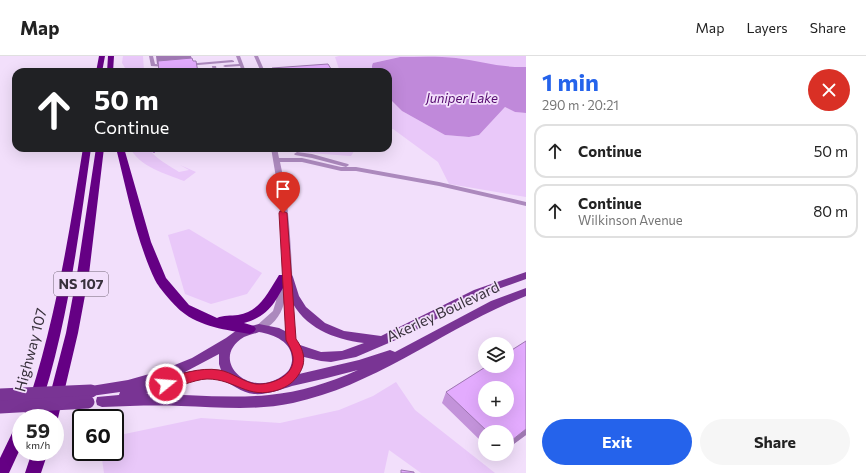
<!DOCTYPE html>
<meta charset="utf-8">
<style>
body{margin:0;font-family:Commissioner,sans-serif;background:#f6f6f6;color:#222;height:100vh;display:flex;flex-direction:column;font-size:15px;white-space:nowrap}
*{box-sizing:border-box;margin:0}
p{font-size:13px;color:#767676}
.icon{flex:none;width:22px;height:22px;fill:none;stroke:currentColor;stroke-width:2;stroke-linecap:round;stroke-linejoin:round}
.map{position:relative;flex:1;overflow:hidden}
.panel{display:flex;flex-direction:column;background:#fff;width:340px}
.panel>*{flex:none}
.guide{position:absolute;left:12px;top:12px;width:380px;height:84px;border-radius:12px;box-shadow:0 4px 16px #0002;background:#202124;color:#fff;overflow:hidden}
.tools{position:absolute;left:478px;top:281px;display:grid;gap:8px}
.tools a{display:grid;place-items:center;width:36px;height:36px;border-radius:50%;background:#fff;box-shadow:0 4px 16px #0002;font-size:20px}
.speed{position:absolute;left:12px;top:353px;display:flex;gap:8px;font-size:20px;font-weight:700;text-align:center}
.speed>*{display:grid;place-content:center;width:52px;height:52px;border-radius:50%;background:#fff;box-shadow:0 4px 16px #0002;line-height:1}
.speed small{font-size:10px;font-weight:400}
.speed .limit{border:2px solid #111;border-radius:6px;background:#fff;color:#111}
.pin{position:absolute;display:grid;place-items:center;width:34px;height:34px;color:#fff;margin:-41px -17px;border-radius:50% 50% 50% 0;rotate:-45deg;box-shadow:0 0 4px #0007}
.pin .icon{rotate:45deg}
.me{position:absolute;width:44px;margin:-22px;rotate:73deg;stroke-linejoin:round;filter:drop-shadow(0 0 3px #0008)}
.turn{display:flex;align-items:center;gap:14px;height:84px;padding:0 16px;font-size:18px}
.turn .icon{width:52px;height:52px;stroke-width:2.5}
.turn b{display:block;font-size:28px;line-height:34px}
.round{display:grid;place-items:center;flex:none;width:42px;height:42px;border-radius:21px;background:#f6f6f6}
.overview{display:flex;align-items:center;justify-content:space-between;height:68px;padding:0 16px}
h1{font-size:24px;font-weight:700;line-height:30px;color:#2563eb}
.button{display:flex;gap:8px;margin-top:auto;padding:8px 16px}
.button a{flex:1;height:46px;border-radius:24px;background:#2563eb;color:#fff;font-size:16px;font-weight:700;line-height:46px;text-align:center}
.button a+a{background:#f6f6f6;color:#222}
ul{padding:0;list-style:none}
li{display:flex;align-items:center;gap:12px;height:54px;margin:0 8px 6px;padding:0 8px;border:2px solid #e0e0e0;border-radius:12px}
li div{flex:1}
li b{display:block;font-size:15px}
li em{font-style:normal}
header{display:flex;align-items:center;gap:24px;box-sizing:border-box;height:56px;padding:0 20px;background:#fff;border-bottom:1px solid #e0e0e0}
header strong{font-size:19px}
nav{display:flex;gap:22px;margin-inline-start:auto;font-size:14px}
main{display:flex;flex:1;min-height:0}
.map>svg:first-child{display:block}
.green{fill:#e9c8f9}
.water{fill:#c089da}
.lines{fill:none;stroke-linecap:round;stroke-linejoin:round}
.stream{stroke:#c089da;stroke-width:2}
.minor{fill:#ac89bd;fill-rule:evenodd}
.major{fill:#793494;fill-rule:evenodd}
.highway{fill:#650084;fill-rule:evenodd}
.major-bridge{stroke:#793494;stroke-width:13}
.wall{fill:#c393da}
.shaded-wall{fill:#9f78b2}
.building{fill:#e3abfe;stroke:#9f78b2;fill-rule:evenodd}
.route{fill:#e11d48;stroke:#92132f}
.labels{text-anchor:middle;stroke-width:3.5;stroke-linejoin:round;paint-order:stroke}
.far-water-label{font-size:13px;font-style:italic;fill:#54096e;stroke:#f2dffb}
.shield{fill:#f2dffb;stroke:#706575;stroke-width:1}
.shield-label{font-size:14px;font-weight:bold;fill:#38313c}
.street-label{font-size:15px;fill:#38313c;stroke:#f2dffb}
</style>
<header>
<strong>Map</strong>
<nav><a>Map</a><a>Layers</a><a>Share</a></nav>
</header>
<main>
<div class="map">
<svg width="526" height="417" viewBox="0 0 526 417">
<rect width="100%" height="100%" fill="#f2dffb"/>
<g class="green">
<polygon points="123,0 143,0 144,15 124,16 125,12 122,7"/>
<polygon points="339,0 526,0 526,11 513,12 480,7 455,2 400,1 373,7 372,13 375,16 340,16 335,1"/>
<polygon points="388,41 402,55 445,79 469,81 479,79 505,51 515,56 526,57 526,141 449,128 438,106 393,73 388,74"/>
<path d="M130,92H148L154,96L152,97C160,105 170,110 179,116L189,114L180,109L196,116L184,125C166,118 140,111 130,92Z"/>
<polygon points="284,92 356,92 351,100 295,96"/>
<polygon points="189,173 262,217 247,238 211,248 185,238 168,179"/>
<polygon points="396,326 415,354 495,417 421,417 389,394 384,417 104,417 101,396 115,396 115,380 201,362 280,367 339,354 373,340"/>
</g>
<path class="water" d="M400,1C418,1 438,0 456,2C479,5 502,12 526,11V57L515,56L505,51L479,79L469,81L445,79L402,55L388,41V16H375C372,13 371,11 373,7Z"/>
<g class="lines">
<polyline class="stream" points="154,96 156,92"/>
<g class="minor">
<polygon points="149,0 153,0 155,8 169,9 171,10 169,11 151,10"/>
<polygon points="236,0 240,0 246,16 242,16 240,10 225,11 223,10 225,9 239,8"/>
<polygon points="254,0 258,0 265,16 261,16"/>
<polygon points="232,4 234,5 234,6 186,10 184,9 186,8"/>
<polygon points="212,10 216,10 217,16 213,16"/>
<path d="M271,92H277L279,102H302L341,111H356L439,126L526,146V150L439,130L356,115H341L302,106H280C293,164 291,225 296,284L294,287L291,288L288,287L286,284L284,247C281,260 271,272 259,275L256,274L254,272L273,255L276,245L279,223L280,221L283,220L279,139Z"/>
<polygon points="297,96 312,98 348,108 349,109 346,111 312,102 295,99 294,98"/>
</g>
<path class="major" d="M526,216V223L481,239L405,280L356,301L331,306L321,305L304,301L303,310L299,318L359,304L390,294L395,296L491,245L526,232V240C446,271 378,329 293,347C256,355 218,351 181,350C154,349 128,350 102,351L97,349L96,345L97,341L119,339L120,336L91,340L86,339L85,335L86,331L91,330L128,324L160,315L192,302L226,282L237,274L259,268L279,272L291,278L300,289L321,296L342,295L364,287C333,283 304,272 290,242C286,235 285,228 283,221L284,219H292L293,221L299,240L306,251L325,267L344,275L381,280L474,234ZM259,276C275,279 293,286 292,305C291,311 289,315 285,318C250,346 207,303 244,281C249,279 254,278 259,276ZM219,298V308L221,314L207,313L185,316ZM358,314C329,327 300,336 269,339C228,343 187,338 146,338C167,331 199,318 220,324C232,327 241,337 254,338C267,339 279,334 292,330C314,325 336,320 358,314Z"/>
<g class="highway">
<polygon points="99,0 105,0 102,16 96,16"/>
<polygon points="108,0 114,0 113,16 107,16"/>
<path d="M83,92H91C78,184 67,274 37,362H23C54,274 68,184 83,92Z"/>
<polygon points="96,92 104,92 89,218 78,277 58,362 55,367 55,362 44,362 66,277 77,218"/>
<path d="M116,92H124L151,186L166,222L189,249L217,262C223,259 231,260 238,259C261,255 268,236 279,219H287L289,222C275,244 272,259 244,267L254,270L256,273L254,276L250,278C227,274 200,271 181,255C174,249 159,232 155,224C136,184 127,135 116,92Z"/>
<polygon points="21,367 21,391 9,417 0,417 0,402 16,369"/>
<polygon points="32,396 48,396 41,417 25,417"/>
</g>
<g class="major-bridge">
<polyline points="0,339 91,335"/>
<polyline points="0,351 88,346"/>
</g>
</g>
<g class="wall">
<polygon points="526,285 526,379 507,393 507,376 485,376 485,389 442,347 446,336"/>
<polygon points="494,398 500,398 497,401"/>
</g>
<g class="shaded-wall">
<polygon points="156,0 191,0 192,6 157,8"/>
<polygon points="526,373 526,379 507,393 507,388"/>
</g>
<g class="building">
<polygon points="192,2 193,5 196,5 198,16 159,16 158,5"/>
<polygon points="328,8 333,16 274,16 272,12"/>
<path d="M526,285V373L507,388V376H488L446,336L487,310H507V297ZM485,332H507V354H485Z"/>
<polygon points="401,414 414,416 414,417 401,417"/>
</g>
<path class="route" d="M280,155H283L287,157L296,283C304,294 307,306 299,318C294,326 287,331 278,334C247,344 236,323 207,323C194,323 172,335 162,331L160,328L162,324C180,318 200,311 219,314C232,316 243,326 256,328C272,329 295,320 293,301C292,294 289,290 286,284L279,157Z"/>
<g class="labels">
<g class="far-water-label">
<text x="462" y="47">Juniper Lake</text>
</g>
<rect class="shield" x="54" y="216" width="54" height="24" rx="3"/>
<g class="shield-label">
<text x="81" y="233">NS 107</text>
</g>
<g class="street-label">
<text transform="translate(443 256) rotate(-25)" y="5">Akerley Boulevard</text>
<text transform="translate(31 294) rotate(-75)" y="5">Highway 107</text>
</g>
</g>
</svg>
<div class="tools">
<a><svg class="icon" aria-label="layers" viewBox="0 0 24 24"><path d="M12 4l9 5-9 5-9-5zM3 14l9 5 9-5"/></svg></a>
<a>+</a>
<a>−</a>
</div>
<div class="speed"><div>59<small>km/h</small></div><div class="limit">60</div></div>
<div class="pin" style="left:283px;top:157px;background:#d93025"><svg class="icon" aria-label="arrive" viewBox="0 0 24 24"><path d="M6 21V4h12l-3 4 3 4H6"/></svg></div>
<svg class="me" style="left:166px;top:328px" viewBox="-20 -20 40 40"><circle r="17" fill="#e11d48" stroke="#fff" stroke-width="3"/><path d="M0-11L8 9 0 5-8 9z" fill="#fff"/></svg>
<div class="guide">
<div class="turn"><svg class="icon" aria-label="ahead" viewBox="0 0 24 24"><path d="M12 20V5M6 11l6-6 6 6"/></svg><div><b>50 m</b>Continue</div></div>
</div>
</div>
<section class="panel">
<div class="overview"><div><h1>1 min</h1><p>290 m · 20:21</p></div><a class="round" style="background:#d93025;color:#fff"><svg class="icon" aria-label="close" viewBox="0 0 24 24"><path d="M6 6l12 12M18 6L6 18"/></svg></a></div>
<ul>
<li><svg class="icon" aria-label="ahead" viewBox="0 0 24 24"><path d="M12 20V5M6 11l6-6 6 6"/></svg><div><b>Continue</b></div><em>50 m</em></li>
<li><svg class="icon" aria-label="ahead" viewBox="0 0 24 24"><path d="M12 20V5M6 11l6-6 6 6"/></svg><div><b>Continue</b><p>Wilkinson Avenue</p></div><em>80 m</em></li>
</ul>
<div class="button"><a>Exit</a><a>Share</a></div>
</section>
</main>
